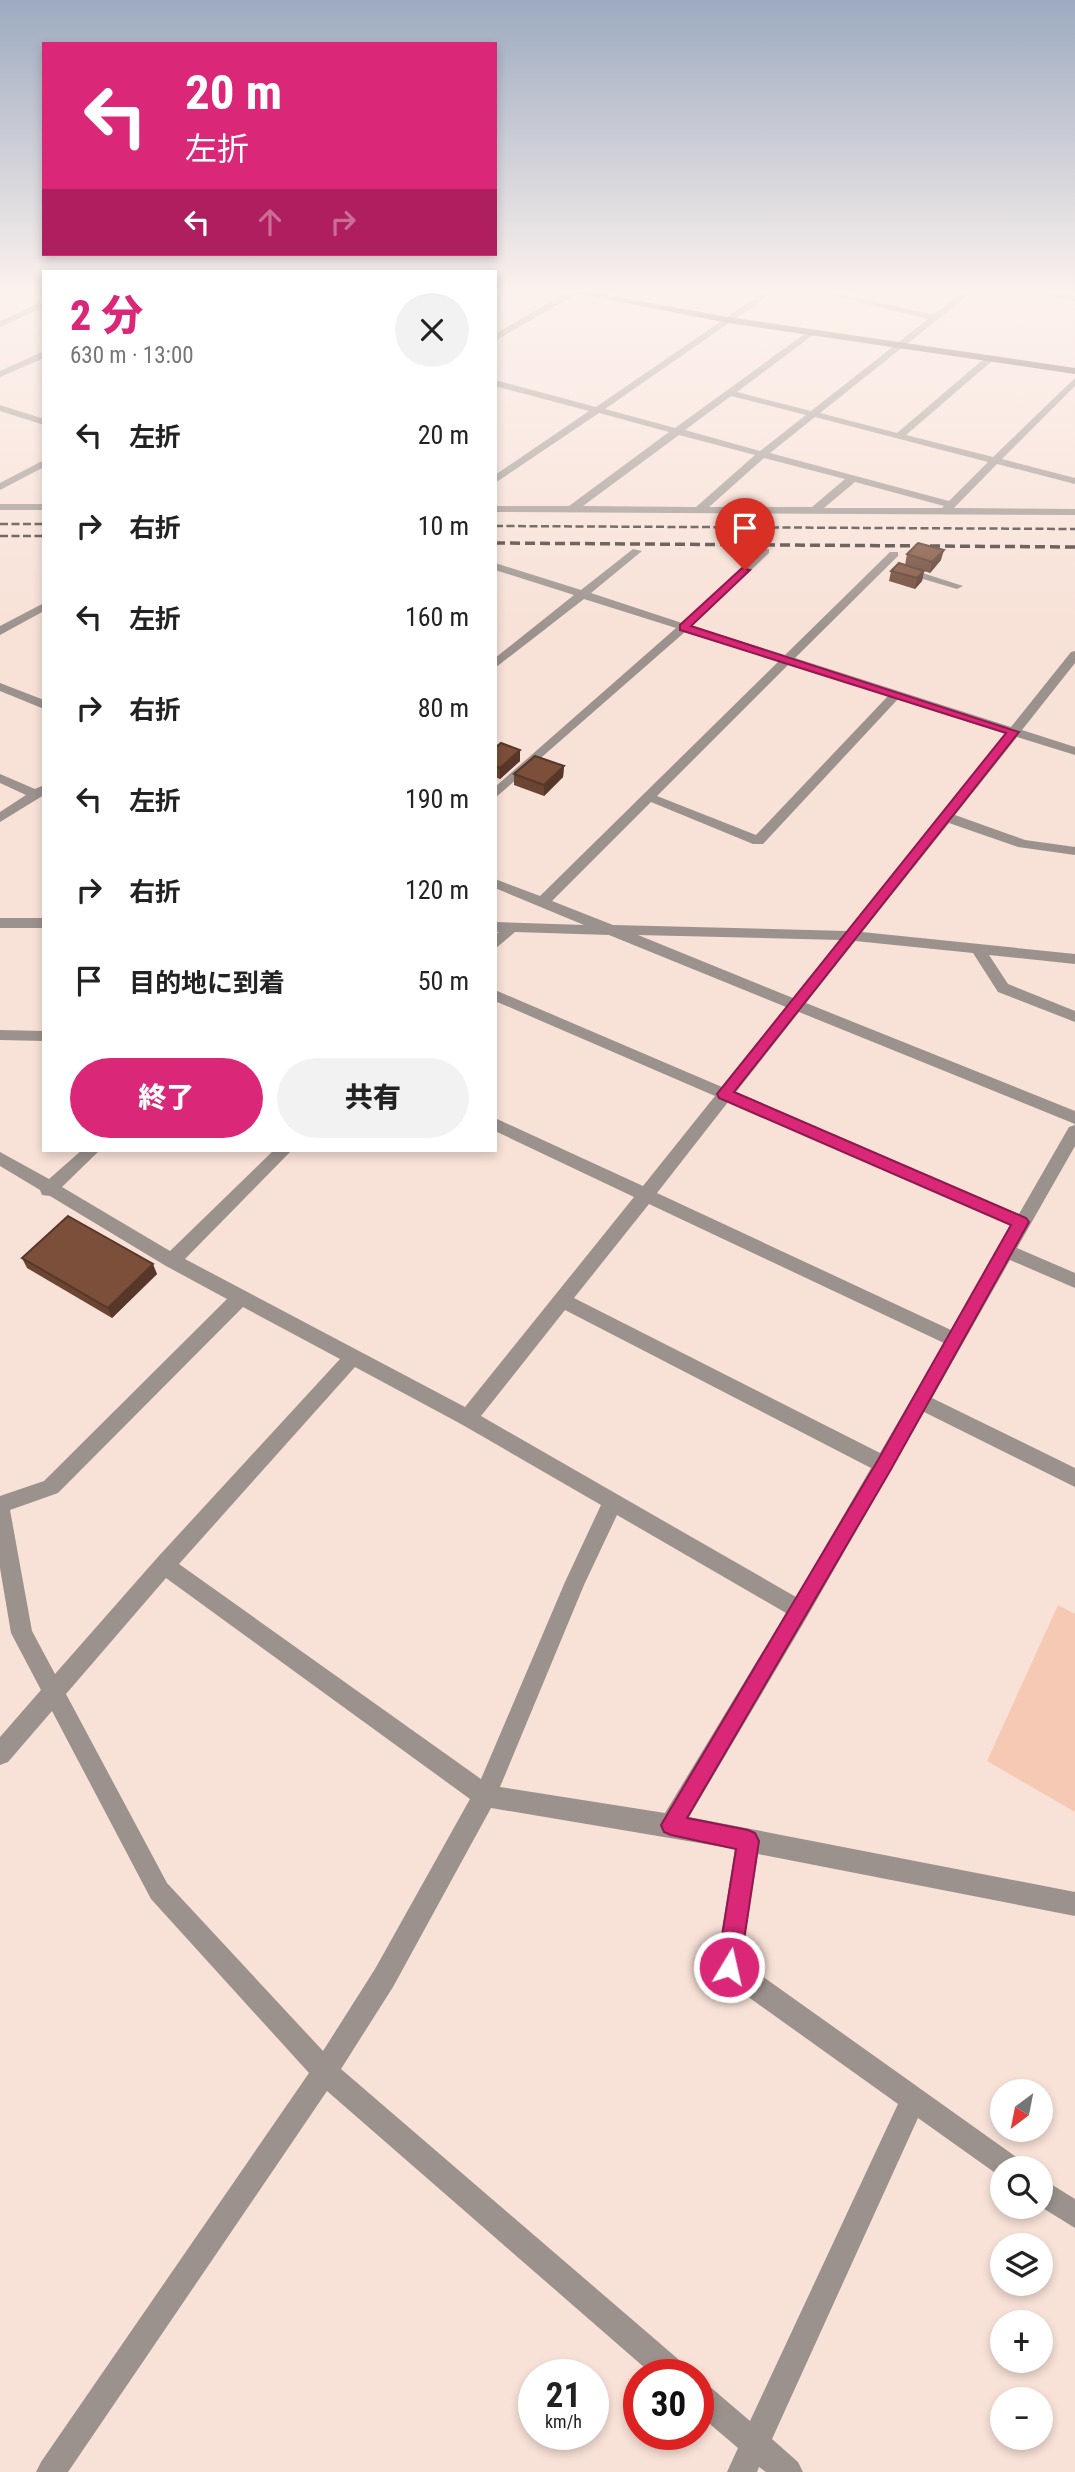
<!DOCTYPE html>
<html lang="ja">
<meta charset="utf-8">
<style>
body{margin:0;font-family:"Roboto Condensed","Noto Sans JP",sans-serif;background:#f2f2f2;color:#222;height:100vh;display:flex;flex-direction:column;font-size:26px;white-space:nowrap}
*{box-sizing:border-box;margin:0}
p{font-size:23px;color:#767676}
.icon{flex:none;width:38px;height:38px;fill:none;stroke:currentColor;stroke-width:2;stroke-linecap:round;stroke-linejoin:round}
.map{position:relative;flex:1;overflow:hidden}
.panel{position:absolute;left:42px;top:270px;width:455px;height:882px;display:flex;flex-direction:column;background:#fff;border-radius:0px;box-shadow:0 4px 10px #0003}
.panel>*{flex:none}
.guide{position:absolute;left:42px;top:42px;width:455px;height:214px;border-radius:0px;box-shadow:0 4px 10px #0003;background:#db2777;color:#fff;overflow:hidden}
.needle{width:46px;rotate:212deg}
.tools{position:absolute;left:990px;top:2079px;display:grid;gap:14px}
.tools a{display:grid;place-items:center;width:63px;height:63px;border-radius:50%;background:#fff;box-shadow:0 4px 10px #0003;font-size:35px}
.speed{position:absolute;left:518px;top:2359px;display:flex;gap:14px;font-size:35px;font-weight:700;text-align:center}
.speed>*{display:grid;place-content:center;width:91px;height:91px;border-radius:50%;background:#fff;box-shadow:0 4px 10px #0003;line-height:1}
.speed small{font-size:18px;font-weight:400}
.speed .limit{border:10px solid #d22;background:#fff;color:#111}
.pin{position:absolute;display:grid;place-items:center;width:60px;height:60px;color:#fff;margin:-72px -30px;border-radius:50% 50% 50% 0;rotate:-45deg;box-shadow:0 0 7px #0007}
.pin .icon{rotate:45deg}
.me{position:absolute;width:77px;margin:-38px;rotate:9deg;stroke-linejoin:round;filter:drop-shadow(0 0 5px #0008)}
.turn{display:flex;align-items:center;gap:24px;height:147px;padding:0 28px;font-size:32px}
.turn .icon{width:91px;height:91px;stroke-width:2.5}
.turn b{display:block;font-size:49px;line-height:60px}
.lanes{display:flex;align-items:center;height:66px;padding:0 28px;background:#0003;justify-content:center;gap:35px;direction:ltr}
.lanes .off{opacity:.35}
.round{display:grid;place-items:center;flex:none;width:74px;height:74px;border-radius:37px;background:#f2f2f2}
.overview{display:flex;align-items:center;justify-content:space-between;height:119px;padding:0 28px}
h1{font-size:42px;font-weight:800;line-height:52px;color:#db2777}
.cta{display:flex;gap:14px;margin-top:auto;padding:14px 28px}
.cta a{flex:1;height:80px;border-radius:42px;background:#db2777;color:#fff;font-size:28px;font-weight:800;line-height:80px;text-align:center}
.cta a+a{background:#f2f2f2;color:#222}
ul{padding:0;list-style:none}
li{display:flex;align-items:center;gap:21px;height:91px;padding:0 28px}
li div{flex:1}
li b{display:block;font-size:26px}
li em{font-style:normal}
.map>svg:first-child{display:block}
.green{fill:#f6c9b4}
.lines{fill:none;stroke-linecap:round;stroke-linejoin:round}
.minor{fill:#9b918d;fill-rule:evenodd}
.major{fill:#5c4c45;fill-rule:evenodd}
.rail-far1{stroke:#3b312d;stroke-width:2.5;stroke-dasharray:8 3.5;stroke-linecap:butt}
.rail{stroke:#3b312d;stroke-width:3.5;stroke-dasharray:10 5;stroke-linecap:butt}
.wall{fill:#6b4432}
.shaded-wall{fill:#573729}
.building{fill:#7c4f3a;stroke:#573729;stroke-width:2}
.route{fill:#db2777;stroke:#8e194d;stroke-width:2}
</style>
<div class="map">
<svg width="1075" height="2472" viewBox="0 0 1075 2472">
<rect width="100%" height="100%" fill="#f8e1d7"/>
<polygon class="green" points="1058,1605 1075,1614 1075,1812 987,1761"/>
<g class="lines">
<g class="minor">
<polygon points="573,289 584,289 495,341 495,334"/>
<path d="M768,289H778L605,409L675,428L810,330L813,335L737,392L811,411L928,319L806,289H822L933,315L966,289H976L820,413L897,433L986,357H992V361L906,435L993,457L1075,378V386L1002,459L1075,478V484L997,464L954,508L1075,509V515L495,512V506H569L669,432L599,413L495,483V475L589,411L495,386V380L596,407ZM731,396L806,415L760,451L685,430ZM815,417L988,462L949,501L770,453ZM679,435L755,455L696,507L583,506ZM764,458L845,479L812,507H709ZM855,482L944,506L942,508H824Z"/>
<polygon points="1027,289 1043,289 1075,296 1075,302"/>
<polygon points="44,301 44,307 0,327 0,321"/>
<polygon points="44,351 44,358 0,377 0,371"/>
<polygon points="0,405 44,419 44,425 0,411"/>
<polygon points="44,460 44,467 0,490 0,483"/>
<rect x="0" y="504" width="44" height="6"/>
<path d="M633,549L642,551L591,593L682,623L761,549H769V553L692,626L785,655L890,552H898V556L795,658L1011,727L1071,652L1075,651V663L1022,730L1075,747V755L1017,737L955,815L1025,840L1075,847V855L1018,847L949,823L862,932L1075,954V964L989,955L1008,984L1075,1011V1022L998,992L973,953L855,941L806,1003L1075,1111V1124L799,1012L736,1092L1019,1214L1069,1127L1075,1125V1146L1017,1248L1075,1273V1288L1010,1260L932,1398L1075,1468V1487L924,1412L807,1617L689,1817L1075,1892V1916L758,1854L741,1961L1019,2159L1023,2168H1003V2178L1001,2177L918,2118L772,2439L798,2462L803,2472H766L759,2467L757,2472H727L738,2448L698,2414V2381L708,2385L750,2421L898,2104L719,1976L716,1967L735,1849L491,1808L393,1987L341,2069L685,2365L689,2375H653L327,2091L68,2472H36L41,2462L309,2073L151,1899L52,1711L8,1762L0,1765V1737L41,1690L11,1633L0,1568V1496L44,1481L227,1299L166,1266L50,1196L42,1195L40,1190L0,1166V1152L49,1179L82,1150H100L62,1187L170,1251L274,1150H292L185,1259L465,1407L634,1197L495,1131V1118L643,1186L715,1096L495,1001V990L722,1087L786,1007L609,935L515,932L495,949V935L499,932H495V922L584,925L495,888V879L540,896L779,661L686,631L495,798V787L676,628L584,599L495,668V658L574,595L495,570V563L581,590ZM789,664L888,696L756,835L657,796ZM898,699L1006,733L847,931L613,925L552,901L651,802L753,844H763ZM638,935L840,940L793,998ZM728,1102L1012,1225L951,1330L657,1193ZM649,1204L944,1343L880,1453L574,1298ZM243,1307L340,1359L157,1558L55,1674L32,1631L10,1510L58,1493ZM565,1310L871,1468L796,1597L481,1416ZM355,1367L461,1424L601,1505L565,1582L481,1779L179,1564ZM617,1515L786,1613L665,1813L500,1787L584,1585ZM166,1578L470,1799L375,1969L323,2051L167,1883L66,1694Z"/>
<polygon points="896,567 904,567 963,586 957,589 896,571"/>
<polygon points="44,603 44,611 0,635 0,626"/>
<polygon points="0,683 44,700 44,709 0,691"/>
<polygon points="0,774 35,789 44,785 44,795 0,822 0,812 26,795 0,783"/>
<rect x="0" y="918" width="44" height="10"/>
<polygon points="0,1030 44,1031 44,1041 0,1040"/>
<polygon points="1041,2178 1075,2199 1075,2228 1041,2207"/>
</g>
<polygon class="major" points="555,289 574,289 728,317 1075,368 1075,374 728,323"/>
<g class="rail-far1">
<polyline points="0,524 44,524"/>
<polyline points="495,526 1075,529"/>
<polyline points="0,536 44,536"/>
</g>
<polyline class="rail" points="495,543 1075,547"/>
</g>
<g class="wall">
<polygon points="907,554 941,560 930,573 924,571 922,581 915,589 889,581 891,571 905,565"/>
<polygon points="495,748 520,761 500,779 495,777"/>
<polygon points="564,766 563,777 544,796 514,785 514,774"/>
<polygon points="22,1258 157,1274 112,1318 27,1268"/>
</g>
<g class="shaded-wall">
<polygon points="944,550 941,560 930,573 932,562"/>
<polygon points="924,571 922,581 915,589 917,578"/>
<polygon points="520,750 520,761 500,779 500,768"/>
<polygon points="564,766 563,777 544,796 544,785"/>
<polygon points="153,1264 157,1274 112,1318 108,1308"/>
</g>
<g class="building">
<polygon points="918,543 944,550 932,562 907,554"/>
<polygon points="899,563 924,571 917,578 891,571"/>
<polygon points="501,743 520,750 500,768 495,766 495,748"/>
<polygon points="535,756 564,766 544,785 514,774"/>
<polygon points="68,1216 153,1264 108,1308 22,1258"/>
</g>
<linearGradient id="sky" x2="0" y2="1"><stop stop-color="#9daac0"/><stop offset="0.46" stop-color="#fcf2ed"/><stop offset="1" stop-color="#fcf2ed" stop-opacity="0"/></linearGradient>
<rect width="1075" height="635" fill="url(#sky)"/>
<polygon class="route" points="742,568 750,570 691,626 1019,732 734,1092 1026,1218 1029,1222 890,1471 687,1818 748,1830 755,1833 759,1841 740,1967 736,1975 729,1978 721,1975 717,1967 736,1849 671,1835 664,1832 661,1825 878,1460 1011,1225 719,1098 717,1094 1006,733 680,630 680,625"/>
</svg>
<div class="tools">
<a><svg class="needle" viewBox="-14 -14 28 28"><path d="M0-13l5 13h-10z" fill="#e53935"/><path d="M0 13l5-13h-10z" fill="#767676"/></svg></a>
<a><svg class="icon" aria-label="search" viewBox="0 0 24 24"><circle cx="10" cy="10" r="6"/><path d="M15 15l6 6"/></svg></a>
<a><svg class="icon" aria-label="layers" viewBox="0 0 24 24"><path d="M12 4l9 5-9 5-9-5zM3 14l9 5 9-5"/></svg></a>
<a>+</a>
<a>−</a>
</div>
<div class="speed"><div>21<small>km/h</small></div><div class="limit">30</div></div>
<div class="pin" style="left:745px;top:570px;background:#d93025"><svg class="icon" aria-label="arrive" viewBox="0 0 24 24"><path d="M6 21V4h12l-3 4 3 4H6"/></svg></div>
<svg class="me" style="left:729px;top:1967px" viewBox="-20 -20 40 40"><circle r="17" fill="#db2777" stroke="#fff" stroke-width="3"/><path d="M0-11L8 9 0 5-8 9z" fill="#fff"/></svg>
<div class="guide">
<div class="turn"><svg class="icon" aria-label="left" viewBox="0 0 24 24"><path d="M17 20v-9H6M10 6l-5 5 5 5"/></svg><div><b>20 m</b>左折</div></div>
<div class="lanes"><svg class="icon" aria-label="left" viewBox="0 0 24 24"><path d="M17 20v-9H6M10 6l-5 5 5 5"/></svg><svg class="icon off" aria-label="ahead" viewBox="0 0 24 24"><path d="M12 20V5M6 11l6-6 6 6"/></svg><svg class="icon off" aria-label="right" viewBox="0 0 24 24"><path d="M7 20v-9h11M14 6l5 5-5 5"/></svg></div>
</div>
<section class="panel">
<div class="overview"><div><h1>2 分</h1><p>630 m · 13:00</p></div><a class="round"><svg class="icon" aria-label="close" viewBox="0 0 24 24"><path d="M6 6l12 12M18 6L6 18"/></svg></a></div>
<ul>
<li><svg class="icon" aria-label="left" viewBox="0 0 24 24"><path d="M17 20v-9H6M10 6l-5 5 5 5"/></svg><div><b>左折</b></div><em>20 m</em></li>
<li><svg class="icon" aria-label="right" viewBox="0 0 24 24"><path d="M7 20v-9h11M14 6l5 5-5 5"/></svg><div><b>右折</b></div><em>10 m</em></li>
<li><svg class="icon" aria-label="left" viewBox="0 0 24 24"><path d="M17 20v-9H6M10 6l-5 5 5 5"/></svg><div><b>左折</b></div><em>160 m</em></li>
<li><svg class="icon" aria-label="right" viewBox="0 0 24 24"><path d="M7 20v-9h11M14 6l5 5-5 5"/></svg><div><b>右折</b></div><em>80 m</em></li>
<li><svg class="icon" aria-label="left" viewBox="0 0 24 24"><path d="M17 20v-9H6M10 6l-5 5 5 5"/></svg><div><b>左折</b></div><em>190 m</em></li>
<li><svg class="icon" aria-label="right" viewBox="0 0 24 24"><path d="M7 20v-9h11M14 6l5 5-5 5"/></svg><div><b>右折</b></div><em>120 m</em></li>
<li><svg class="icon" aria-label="arrive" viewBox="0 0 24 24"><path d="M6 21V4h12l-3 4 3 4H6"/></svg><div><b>目的地に到着</b></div><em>50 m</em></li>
</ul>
<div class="cta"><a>終了</a><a>共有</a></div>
</section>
</div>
